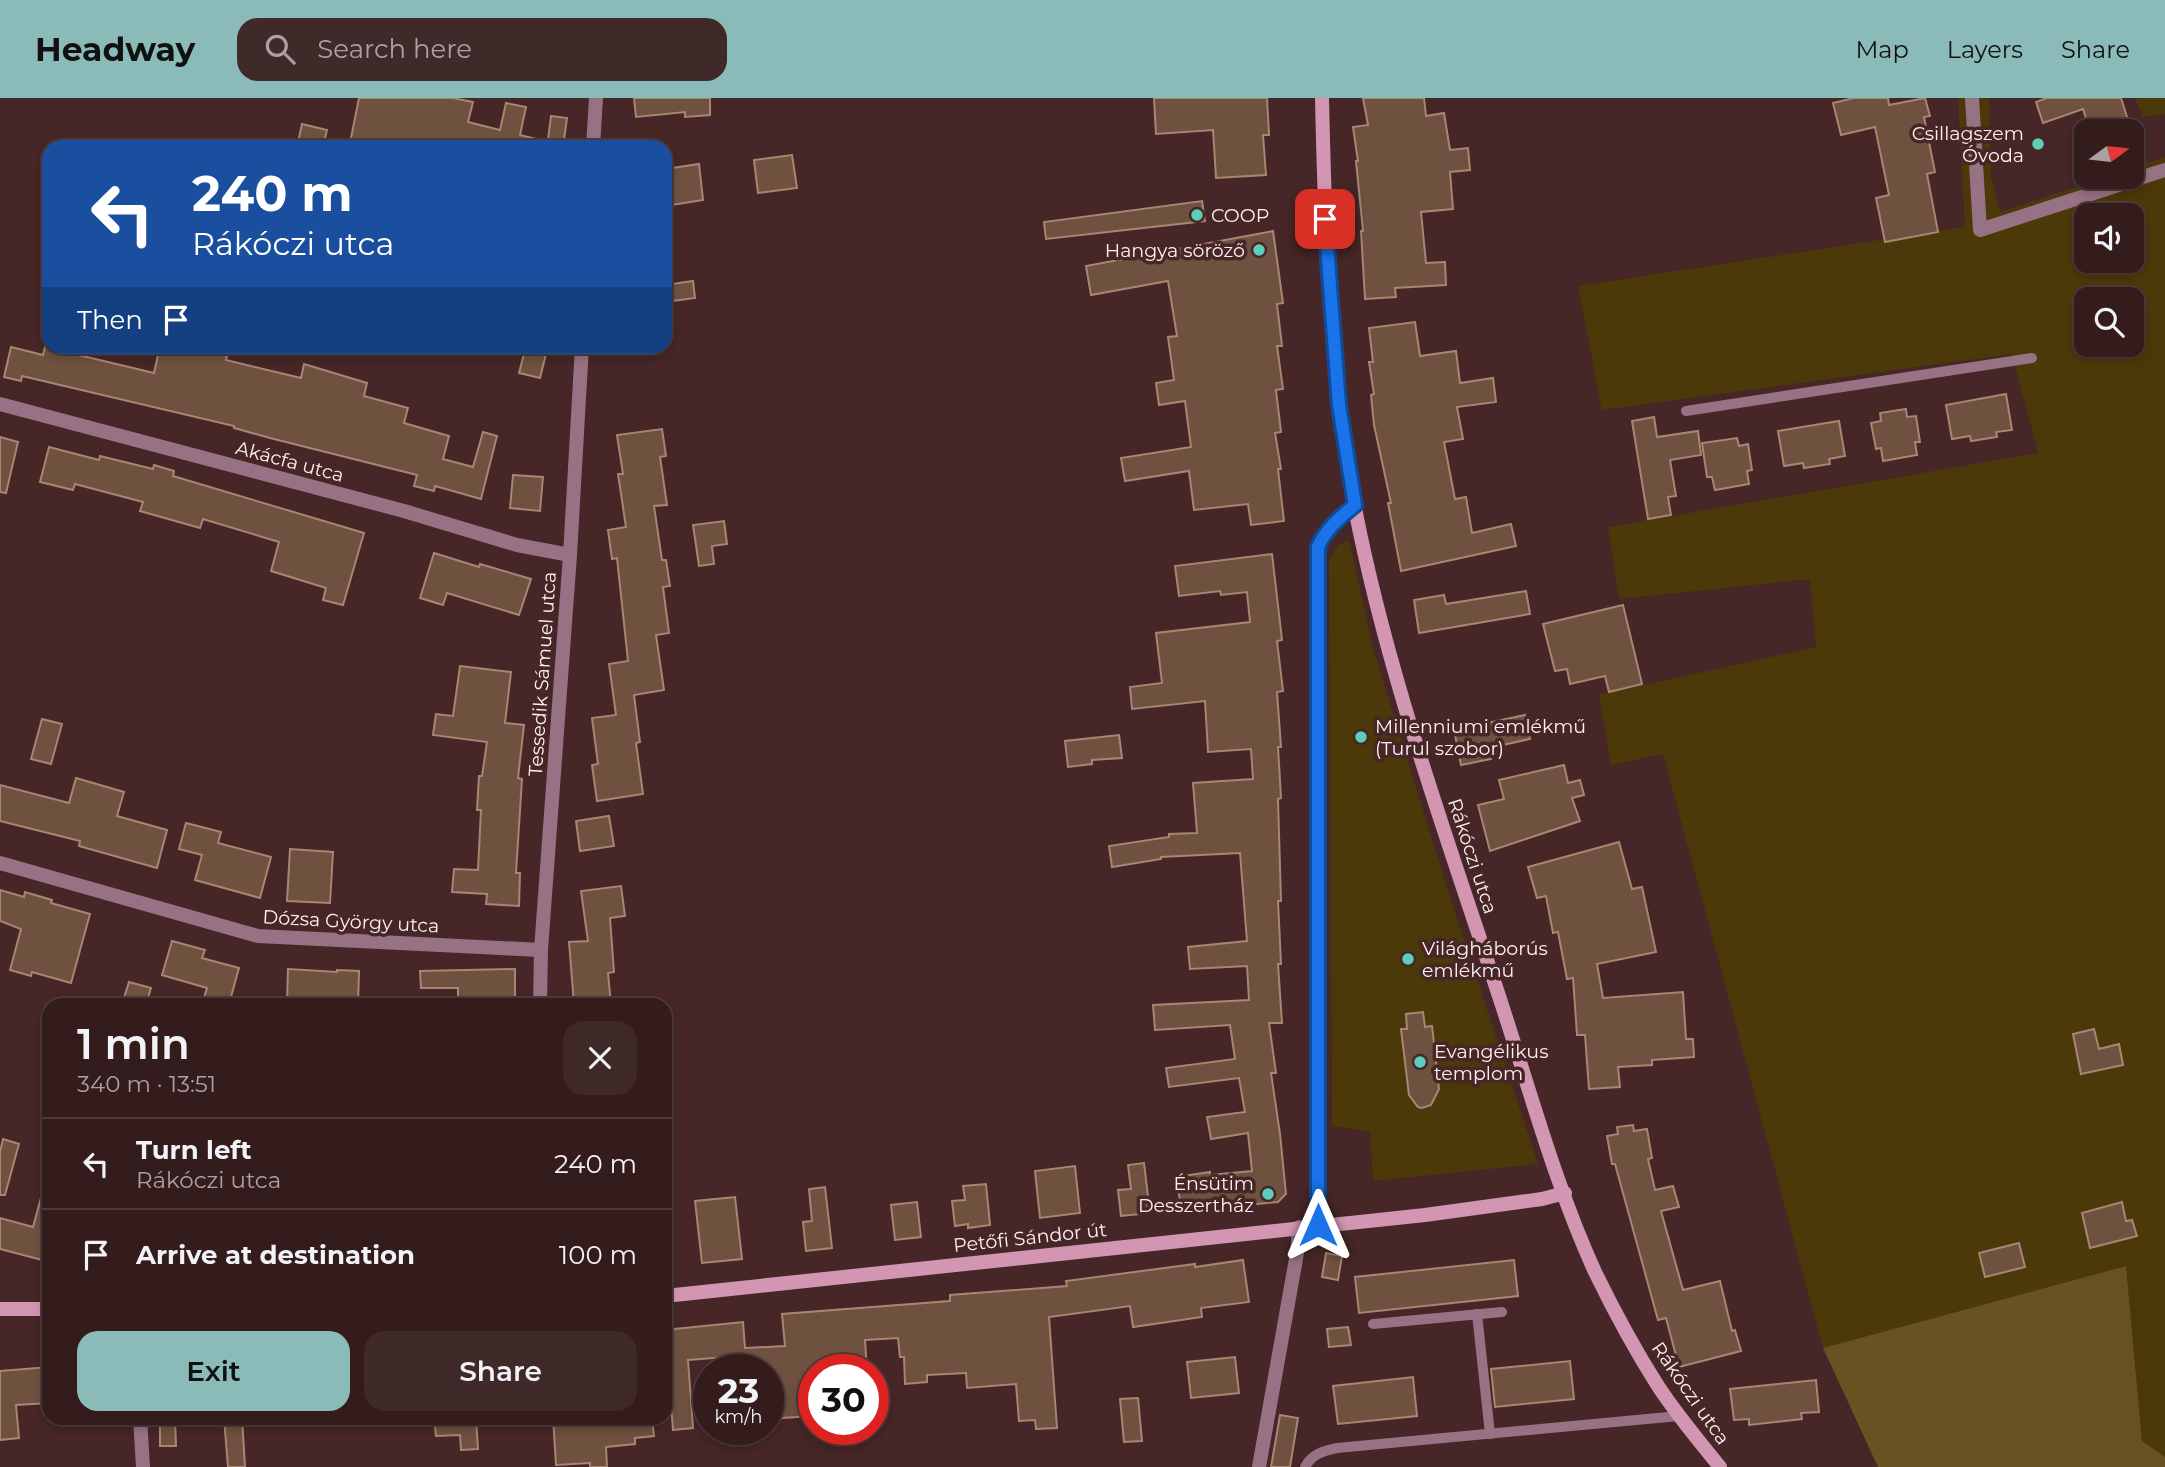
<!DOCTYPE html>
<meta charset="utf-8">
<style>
body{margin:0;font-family:Montserrat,sans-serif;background:#3f2929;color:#f1f3f6;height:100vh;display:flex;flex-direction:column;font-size:26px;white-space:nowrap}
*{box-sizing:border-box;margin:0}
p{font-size:23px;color:#a9a1a3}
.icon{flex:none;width:38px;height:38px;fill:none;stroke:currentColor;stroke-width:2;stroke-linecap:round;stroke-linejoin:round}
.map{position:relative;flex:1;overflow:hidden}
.drawer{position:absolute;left:42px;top:900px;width:630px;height:427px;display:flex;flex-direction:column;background:#341c1c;border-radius:21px;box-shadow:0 4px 10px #0003,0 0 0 2px #4e3a3b}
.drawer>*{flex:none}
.top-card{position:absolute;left:42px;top:42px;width:630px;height:214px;border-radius:21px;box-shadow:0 4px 10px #0003,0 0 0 2px #4e3a3b;background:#1a4fa0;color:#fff;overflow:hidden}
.needle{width:46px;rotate:75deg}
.buttons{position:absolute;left:2074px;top:21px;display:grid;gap:14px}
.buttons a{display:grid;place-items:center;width:70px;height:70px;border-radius:14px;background:#341c1c;box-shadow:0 4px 10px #0003,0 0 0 2px #4e3a3b;font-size:35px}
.speed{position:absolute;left:693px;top:1256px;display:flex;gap:14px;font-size:35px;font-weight:700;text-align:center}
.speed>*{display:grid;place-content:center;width:91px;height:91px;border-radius:50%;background:#341c1c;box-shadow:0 4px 10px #0003,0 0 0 2px #4e3a3b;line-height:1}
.speed small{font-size:18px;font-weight:400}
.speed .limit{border:10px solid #d22;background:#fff;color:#111}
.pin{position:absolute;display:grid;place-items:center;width:60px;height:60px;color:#fff;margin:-30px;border-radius:14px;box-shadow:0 4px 10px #0006}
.me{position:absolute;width:77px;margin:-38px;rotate:0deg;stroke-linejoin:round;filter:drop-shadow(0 0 5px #0008)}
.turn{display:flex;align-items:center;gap:24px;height:147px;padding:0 35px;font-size:32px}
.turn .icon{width:91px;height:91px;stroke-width:2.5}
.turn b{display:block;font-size:49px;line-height:60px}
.then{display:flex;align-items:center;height:66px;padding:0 35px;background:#0003;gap:14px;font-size:26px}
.round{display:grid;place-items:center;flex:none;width:74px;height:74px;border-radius:21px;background:#3f2929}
.head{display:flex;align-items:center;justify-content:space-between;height:119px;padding:0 35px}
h1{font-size:42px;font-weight:600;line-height:52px}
.button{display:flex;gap:14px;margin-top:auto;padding:14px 35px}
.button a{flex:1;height:80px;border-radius:21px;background:#8bbbb9;color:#111;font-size:28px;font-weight:600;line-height:80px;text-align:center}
.button a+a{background:#3f2929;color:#f1f3f6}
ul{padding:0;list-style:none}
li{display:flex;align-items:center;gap:21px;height:91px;padding:0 35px;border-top:2px solid #4e3a3b}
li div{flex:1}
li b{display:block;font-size:26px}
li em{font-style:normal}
header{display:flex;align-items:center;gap:42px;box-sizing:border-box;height:98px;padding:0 35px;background:#8bbbb9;color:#111}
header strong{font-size:33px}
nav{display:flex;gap:38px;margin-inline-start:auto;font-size:24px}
.search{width:490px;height:63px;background:#3f2929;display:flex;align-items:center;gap:18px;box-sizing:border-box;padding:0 24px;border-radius:21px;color:#a9a1a3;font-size:26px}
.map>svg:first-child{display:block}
.green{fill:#4c390a;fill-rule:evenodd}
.forest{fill:#695222}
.building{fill:#6e513f;stroke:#a78673;stroke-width:2}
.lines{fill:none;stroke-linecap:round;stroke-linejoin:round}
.service{stroke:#977284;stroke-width:10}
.minor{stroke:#977284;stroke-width:14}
.secondary{stroke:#d296b3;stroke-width:14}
.route-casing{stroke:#114b97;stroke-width:18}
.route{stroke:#1a73e8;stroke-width:12}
.poi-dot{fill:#5cceba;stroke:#462626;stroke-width:2.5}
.labels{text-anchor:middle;stroke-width:7;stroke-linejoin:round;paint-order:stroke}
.poi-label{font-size:19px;fill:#fef0f0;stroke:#462626;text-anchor:start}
.street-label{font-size:19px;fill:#fef0f0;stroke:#462626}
</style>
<header>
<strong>Headway</strong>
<div class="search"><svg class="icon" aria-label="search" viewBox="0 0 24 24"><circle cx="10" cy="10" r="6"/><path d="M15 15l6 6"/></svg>Search here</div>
<nav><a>Map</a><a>Layers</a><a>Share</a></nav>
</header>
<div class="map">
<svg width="2165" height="1369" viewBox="0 0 2165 1369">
<rect width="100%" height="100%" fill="#462626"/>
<g class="green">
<path d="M1958,0H1989L1991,79L2000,114L2106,79H2132V70L2165,59V1359L2142,1343L2126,1168L1823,1250L1663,656L1611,667L1599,597L1816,549L1810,481L1619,501L1608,429L2038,355L2012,256L1602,312L1578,188L1965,129ZM2086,117H2132V163H2086ZM2086,201H2132V247H2086Z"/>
<polygon points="2135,0 2165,0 2165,16 2143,19"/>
<polygon points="1349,442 1374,554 1454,812 1538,1066 1373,1083 1370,1034 1332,1028 1329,462 1339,446"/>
</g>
<polygon class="forest" points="2126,1168 2142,1343 2165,1359 2165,1369 1878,1369 1823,1250"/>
<g class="building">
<polygon points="359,0 453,0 473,4 468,24 500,32 506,5 526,9 520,37 544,43 543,49 484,49 464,45 463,49 371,49 350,45"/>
<polygon points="634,0 710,0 710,17 685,19 685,14 636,19"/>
<polygon points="1154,0 1267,0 1269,37 1263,37 1266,77 1216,80 1213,32 1156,36"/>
<polygon points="1363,0 1424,0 1426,18 1444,15 1450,52 1468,50 1470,72 1450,74 1453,111 1421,114 1426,165 1445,164 1446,187 1395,190 1396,199 1365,201 1361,133 1363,133 1356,63 1358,63 1353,29 1368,27"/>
<polygon points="1854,0 1888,0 1889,7 1925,0 1930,18 1924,19 1935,74 1927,76 1938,134 1885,144 1876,100 1889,97 1875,29 1841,37 1833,5"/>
<polygon points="2047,0 2121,0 2128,22 2119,25 2121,33 2090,33 2083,11 2043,25 2036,4"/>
<polygon points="551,18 567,20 563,49 547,49"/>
<polygon points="302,26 327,32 323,49 297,49"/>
<polygon points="792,57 797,90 758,95 754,62"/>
<polygon points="699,66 703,102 665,108 665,71"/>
<polygon points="1202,103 1205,123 1046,141 1044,124"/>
<polygon points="1273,133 1283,205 1277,206 1282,248 1277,248 1283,291 1276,292 1281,334 1275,335 1281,371 1278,371 1284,423 1251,427 1248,406 1194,412 1189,373 1125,383 1121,360 1191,349 1185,303 1159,307 1156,285 1174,282 1168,239 1177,238 1168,183 1091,197 1086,168"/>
<polygon points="693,183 695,200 665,204 665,187"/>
<polygon points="1415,224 1420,258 1456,253 1460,285 1493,280 1496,304 1457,309 1463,341 1444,344 1455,401 1466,399 1472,435 1511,426 1516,448 1401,473 1388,405 1391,405 1374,327 1371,297 1374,296 1369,264 1373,264 1369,230"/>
<polygon points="160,248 189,248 227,258 226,262 301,280 304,266 367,285 364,298 408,310 404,325 449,338 443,361 473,369 483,334 497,338 481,401 435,388 434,393 414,388 417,377 270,340 234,330 234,328 22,278 21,283 4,279 11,249 43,257 45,249 154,275"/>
<polygon points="526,248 548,248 540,280 519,275"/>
<polygon points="2006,296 2012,332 1996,334 1997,339 1971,343 1970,338 1952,341 1946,307"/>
<polygon points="1906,311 1907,319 1916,318 1920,344 1915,344 1917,357 1883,363 1881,350 1876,351 1871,325 1881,323 1880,315"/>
<polygon points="1654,319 1657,339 1698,333 1701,357 1670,362 1676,398 1668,399 1671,417 1648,421 1632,323"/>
<polygon points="1839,323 1845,358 1829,361 1830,366 1804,370 1803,365 1784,368 1778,333"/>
<polygon points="662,331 666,358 660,359 667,407 654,408 662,462 666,462 670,488 663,489 669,535 656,537 664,592 634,597 640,644 636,645 643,696 597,703 592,667 598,666 592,620 616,617 609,566 628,563 617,460 612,461 608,432 626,429 618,376 623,376 617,337"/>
<polygon points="0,339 18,344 6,395 0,394"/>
<polygon points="1737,340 1739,348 1748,346 1752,372 1747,373 1749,386 1715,392 1712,379 1707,379 1702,345"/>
<polygon points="49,349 99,362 100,358 153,371 154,367 174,373 173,378 364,435 343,507 323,502 326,490 271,473 279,444 203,421 200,430 140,413 143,404 75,386 73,392 40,384"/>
<polygon points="513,377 543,379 540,413 510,410"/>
<polygon points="724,423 727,446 712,448 714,466 699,468 693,427"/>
<polygon points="434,455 479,469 480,466 531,481 519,517 447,495 443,507 420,500"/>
<polygon points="1272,456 1282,542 1277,543 1283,593 1277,594 1281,649 1278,649 1281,700 1278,701 1281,803 1278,803 1281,866 1278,866 1282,925 1269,925 1276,975 1271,975 1280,1036 1286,1096 1278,1104 1226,1109 1226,1107 1182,1114 1176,1079 1210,1074 1210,1077 1252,1073 1248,1035 1211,1041 1207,1019 1245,1014 1239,980 1169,989 1166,970 1235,961 1230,927 1155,932 1153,907 1249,902 1247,868 1190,871 1188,849 1247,843 1240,755 1161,759 1161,761 1112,769 1109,748 1169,739 1169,736 1197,735 1193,685 1253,681 1251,651 1208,654 1205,603 1132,611 1130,589 1162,585 1156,535 1250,524 1247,494 1221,497 1220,493 1179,498 1175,468"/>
<polygon points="1526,493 1530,516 1419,535 1414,502 1444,497 1446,506"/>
<polygon points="1623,507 1642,586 1609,594 1605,578 1570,586 1567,571 1555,573 1543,526"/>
<polygon points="460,568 511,574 505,625 524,627 518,680 522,681 516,775 520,775 519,808 486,806 487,796 452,794 454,771 478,772 481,712 477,712 479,678 482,678 487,644 433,637 436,616 453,618"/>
<polygon points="1525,617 1530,641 1489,650 1491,661 1461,667 1454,632"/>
<polygon points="42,621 62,626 51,666 31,661"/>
<polygon points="1119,637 1122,660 1092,662 1092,666 1068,669 1065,643"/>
<polygon points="1564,667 1568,685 1580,682 1584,697 1572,700 1580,723 1490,753 1478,707 1504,701 1499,682"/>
<polygon points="76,680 124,694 117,718 167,732 157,770 79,748 80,743 0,723 0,687 69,705"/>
<polygon points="609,718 614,748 580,753 576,723"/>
<polygon points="186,725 221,734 218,745 271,759 260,800 195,782 202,757 179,751"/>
<polygon points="1619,744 1632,791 1642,789 1656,854 1597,866 1603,900 1683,894 1686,941 1693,941 1694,959 1652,962 1652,967 1618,969 1620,989 1589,991 1585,937 1577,937 1573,880 1567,881 1558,834 1553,835 1546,798 1537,800 1528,769"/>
<polygon points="290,751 333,754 330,805 287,803"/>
<polygon points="621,788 625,818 610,820 614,874 608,875 611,906 574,906 569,844 588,843 581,793"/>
<polygon points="0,792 24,799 25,794 52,802 51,805 90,816 71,885 32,874 31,878 10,872 21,831 0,823"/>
<polygon points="172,843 205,852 202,860 239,870 229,906 202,906 207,890 162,877"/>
<polygon points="288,871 337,874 337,872 359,873 358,906 287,905"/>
<polygon points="515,871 515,904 458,904 458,890 421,890 420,873"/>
<polygon points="129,884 151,890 146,906 122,906"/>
<polygon points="1423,914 1425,929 1432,928 1439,991 1431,1007 1422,1010 1418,1009 1409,997 1401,931 1407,931 1406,916"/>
<polygon points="2094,931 2099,951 2119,946 2123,967 2081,976 2073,936"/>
<polygon points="1633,1027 1634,1033 1647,1031 1652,1060 1648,1061 1655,1092 1673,1088 1679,1109 1661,1113 1683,1192 1720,1183 1732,1233 1735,1232 1741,1253 1679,1269 1666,1220 1658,1222 1615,1066 1612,1066 1607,1038 1618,1036 1617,1029"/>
<polygon points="3,1041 19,1046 5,1097 0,1097 0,1054"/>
<polygon points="1144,1065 1150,1115 1121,1118 1118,1092 1131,1091 1128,1067"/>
<polygon points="1075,1068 1080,1115 1040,1120 1035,1073"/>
<polygon points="986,1086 990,1127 968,1130 968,1126 955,1128 952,1103 965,1102 963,1088"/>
<polygon points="44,1089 49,1090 49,1151 46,1163 0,1151 0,1120 33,1129"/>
<polygon points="825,1089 832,1150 806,1153 803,1124 812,1123 809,1091"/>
<polygon points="735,1099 742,1161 702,1165 695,1103"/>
<polygon points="917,1104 921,1139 895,1142 891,1107"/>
<polygon points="2122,1104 2126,1123 2132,1122 2137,1138 2090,1150 2082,1115"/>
<polygon points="2019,1145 2025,1169 1985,1179 1979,1155"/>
<polygon points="1326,1155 1342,1158 1338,1182 1322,1179"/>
<polygon points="1243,1162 1249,1204 1201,1210 1202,1219 1133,1229 1130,1208 1049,1219 1057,1330 1036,1331 1035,1322 1019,1323 1016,1286 967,1290 966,1275 927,1277 927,1284 905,1286 904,1259 900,1259 898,1240 865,1242 867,1272 814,1272 814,1299 810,1299 812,1318 768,1321 768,1272 727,1272 726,1259 688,1262 693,1330 673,1332 667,1254 665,1254 665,1232 743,1224 745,1250 785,1248 782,1216 950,1203 950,1197 1067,1188 1066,1183 1195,1166 1195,1169"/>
<polygon points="1514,1162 1518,1198 1359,1215 1355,1179"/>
<polygon points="1348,1229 1351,1247 1329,1249 1327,1231"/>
<polygon points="1235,1259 1239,1295 1191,1300 1187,1264"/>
<polygon points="1570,1263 1574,1301 1495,1309 1491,1271"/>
<polygon points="49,1269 49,1305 16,1307 19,1340 0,1342 0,1273"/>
<polygon points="1413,1279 1417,1318 1338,1326 1333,1288"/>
<polygon points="1816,1282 1819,1314 1801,1315 1802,1321 1749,1327 1749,1321 1734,1322 1730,1291"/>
<polygon points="1138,1300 1142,1343 1124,1344 1120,1301"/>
<polygon points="1280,1317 1298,1320 1290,1369 1271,1369"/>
<polygon points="160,1320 175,1320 176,1348 160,1348"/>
<polygon points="224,1320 242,1320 245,1369 228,1369"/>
<polygon points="434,1320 476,1320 478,1351 461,1352 460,1337 436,1338"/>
<polygon points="553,1320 652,1320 654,1338 635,1340 635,1346 606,1349 607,1369 590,1369 590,1365 556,1367"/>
</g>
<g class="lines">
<g class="service">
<polyline points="1686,313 2032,260"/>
<polyline points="1477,1216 1490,1336"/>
<polyline points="1373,1226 1502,1214"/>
<path d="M1305,1369C1312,1356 1323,1353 1337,1350L1679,1318"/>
</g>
<g class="minor">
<polyline points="1972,0 1980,132 2165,72"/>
<polyline points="593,49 596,0"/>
<polyline points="0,306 404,413 517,447 570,457"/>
<polyline points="0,765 258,838 541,852"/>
<polyline points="540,906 541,852 570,457 582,248"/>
<path d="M1318,1127V449C1326,431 1340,419 1355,407"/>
<polyline points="140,1320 143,1369"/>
<polyline points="1259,1369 1297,1155 1299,1129"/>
</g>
<g class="secondary">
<path d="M1322,0C1325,136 1329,271 1354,405C1385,568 1443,728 1495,886C1527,981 1553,1082 1595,1174C1614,1213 1635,1252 1658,1288C1677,1317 1699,1343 1720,1369"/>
<polyline points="665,1198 1425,1117 1542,1101 1565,1095"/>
<polyline points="0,1211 49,1211"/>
</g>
</g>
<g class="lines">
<g class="route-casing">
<path id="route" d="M1318,1127V449C1326,431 1340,419 1355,407L1339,307L1325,121"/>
</g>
<use href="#route" class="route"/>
</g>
<g class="poi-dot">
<circle cx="2038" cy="46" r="7"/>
<circle cx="1197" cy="117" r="7"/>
<circle cx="1259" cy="152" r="7"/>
<circle cx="1361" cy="639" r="7"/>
<circle cx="1408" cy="861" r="7"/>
<circle cx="1420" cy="964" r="7"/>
<circle cx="1268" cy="1096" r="7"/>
</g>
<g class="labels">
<g class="poi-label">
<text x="2024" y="42" text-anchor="end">Csillagszem<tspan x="2024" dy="22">Óvoda</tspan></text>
<text x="1211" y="124">COOP</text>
<text x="1245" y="159" text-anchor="end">Hangya söröző</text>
<text x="1375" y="635">Millenniumi emlékmű<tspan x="1375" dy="22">(Turul szobor)</tspan></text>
<text x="1422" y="857">Világháborús<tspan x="1422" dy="22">emlékmű</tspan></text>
<text x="1434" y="960">Evangélikus<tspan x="1434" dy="22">templom</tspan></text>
<text x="1254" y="1092" text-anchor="end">Énsütim<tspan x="1254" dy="22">Desszertház</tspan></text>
</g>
<g class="street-label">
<text transform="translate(290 363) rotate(15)" y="7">Akácfa utca</text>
<text transform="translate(542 576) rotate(-86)" y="7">Tessedik Sámuel utca</text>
<text transform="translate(1473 758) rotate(72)" y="7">Rákóczi utca</text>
<text transform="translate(351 823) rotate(3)" y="7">Dózsa György utca</text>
<text transform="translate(1030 1139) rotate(-6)" y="7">Petőfi Sándor út</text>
<text transform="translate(1691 1295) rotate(55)" y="7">Rákóczi utca</text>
</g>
</g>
</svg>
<div class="buttons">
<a><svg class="needle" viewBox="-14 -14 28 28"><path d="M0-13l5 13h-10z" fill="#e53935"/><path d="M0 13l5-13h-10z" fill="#a9a1a3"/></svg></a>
<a><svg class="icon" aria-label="sound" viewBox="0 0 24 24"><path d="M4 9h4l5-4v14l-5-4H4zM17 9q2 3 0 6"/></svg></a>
<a><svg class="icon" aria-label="search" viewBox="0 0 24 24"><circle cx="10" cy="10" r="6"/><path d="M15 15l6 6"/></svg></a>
</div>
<div class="speed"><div>23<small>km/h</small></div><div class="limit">30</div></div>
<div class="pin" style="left:1325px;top:121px;background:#d93025"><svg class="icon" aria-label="arrive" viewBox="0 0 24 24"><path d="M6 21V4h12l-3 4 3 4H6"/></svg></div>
<svg class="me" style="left:1318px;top:1127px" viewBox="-20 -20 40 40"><path d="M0-17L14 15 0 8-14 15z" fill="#1a73e8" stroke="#fff" stroke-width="4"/></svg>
<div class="top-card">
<div class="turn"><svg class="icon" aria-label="left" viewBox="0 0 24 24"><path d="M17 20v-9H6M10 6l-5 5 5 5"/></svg><div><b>240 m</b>Rákóczi utca</div></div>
<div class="then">Then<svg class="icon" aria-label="arrive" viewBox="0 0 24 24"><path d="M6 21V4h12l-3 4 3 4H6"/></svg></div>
</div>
<section class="drawer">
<div class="head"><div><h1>1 min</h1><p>340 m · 13:51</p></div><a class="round"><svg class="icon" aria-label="close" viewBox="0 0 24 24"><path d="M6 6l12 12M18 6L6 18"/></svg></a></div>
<ul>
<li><svg class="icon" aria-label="left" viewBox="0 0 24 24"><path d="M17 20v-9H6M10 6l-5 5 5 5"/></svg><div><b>Turn left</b><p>Rákóczi utca</p></div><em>240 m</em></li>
<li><svg class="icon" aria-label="arrive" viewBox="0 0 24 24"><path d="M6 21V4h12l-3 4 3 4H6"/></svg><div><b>Arrive at destination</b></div><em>100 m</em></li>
</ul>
<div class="button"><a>Exit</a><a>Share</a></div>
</section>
</div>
